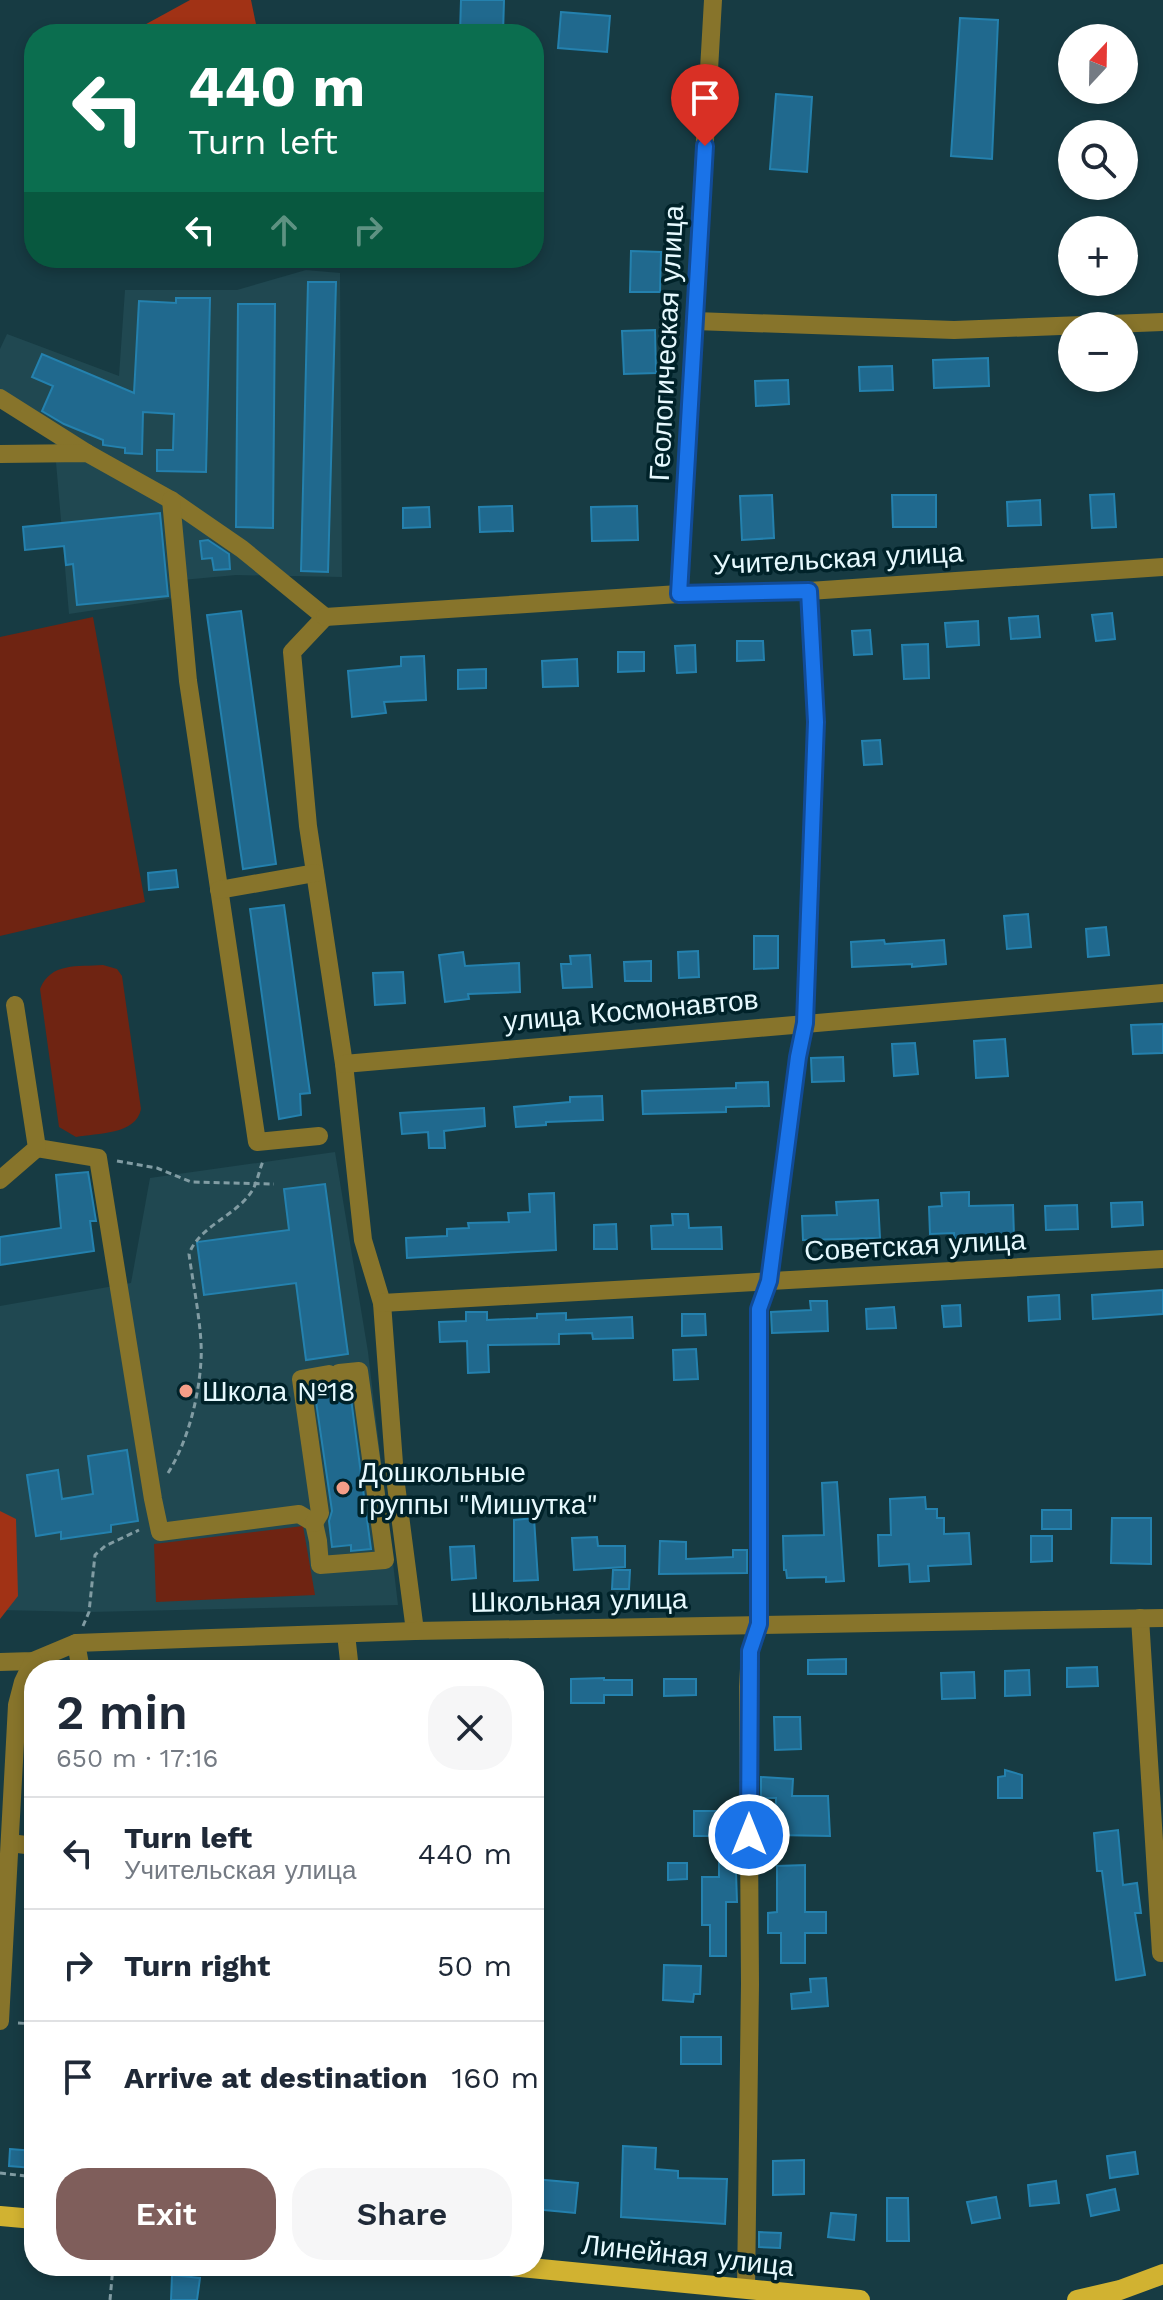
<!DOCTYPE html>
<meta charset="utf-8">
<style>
body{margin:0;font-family:"Work Sans",sans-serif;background:#f6f6f7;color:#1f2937;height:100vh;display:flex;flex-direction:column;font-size:30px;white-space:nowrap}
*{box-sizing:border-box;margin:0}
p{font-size:26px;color:#747a83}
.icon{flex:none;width:44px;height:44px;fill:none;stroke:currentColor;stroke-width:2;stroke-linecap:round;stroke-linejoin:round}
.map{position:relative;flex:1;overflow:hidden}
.side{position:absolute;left:24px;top:1660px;width:520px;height:616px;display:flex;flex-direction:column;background:#fff;border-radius:32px;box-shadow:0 4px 12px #0003}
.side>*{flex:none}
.guide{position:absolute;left:24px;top:24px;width:520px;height:244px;border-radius:32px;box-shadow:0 4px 12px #0003;background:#0b6e4f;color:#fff;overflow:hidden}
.needle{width:52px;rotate:22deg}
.buttons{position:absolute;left:1058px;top:24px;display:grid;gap:16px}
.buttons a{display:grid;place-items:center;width:80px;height:80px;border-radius:50%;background:#fff;box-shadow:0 4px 12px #0003;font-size:40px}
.pin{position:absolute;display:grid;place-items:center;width:68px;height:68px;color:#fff;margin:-82px -34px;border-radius:50% 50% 50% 0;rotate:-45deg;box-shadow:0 0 8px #0007}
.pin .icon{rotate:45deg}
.me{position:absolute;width:88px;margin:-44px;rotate:0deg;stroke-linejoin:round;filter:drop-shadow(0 0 6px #0008)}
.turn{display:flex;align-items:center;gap:28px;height:168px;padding:0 32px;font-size:36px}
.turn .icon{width:104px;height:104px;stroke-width:2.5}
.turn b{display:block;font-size:56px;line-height:68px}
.lanes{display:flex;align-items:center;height:76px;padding:0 32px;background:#0003;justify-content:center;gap:40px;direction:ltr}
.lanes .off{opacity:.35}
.round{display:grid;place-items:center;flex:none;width:84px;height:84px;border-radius:32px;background:#f6f6f7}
.overview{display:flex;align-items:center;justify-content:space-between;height:136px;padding:0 32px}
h1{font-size:48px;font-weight:600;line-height:60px}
.primary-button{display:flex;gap:16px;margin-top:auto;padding:16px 32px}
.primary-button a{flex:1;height:92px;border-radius:32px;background:#7f5e5b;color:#fff;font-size:32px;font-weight:600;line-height:92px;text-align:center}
.primary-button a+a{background:#f6f6f7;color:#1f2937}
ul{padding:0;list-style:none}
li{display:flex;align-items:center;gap:24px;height:112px;padding:0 32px;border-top:2px solid #e0e1e3}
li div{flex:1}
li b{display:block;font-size:30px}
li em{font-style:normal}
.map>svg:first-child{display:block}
.built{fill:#204851}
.green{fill:#6f2412}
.forest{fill:#a13215}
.building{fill:#20698e;stroke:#2481ae;stroke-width:2}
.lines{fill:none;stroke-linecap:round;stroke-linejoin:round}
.path{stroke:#819ca3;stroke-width:3;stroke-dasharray:6 4;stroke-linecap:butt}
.minor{stroke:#87742b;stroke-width:18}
.major{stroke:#d1b231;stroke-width:20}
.route-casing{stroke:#114b97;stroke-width:20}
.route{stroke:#1a73e8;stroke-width:14}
.poi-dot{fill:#f49e88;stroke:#002229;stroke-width:3}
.labels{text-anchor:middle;stroke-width:7;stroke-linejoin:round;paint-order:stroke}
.street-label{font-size:28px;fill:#e6f9fe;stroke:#002229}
.poi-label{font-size:28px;fill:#e6f9fe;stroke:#002229;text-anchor:start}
</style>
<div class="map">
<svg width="1163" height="2300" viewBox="0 0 1163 2300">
<rect width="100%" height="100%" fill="#173b43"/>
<g class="built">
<polygon points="306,270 340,273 342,577 236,575 182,580 174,598 69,614 53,427 0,391 0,349 7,334 119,376 125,290 237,290"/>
<polygon points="335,1152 368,1352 398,1605 89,1612 0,1610 0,1306 131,1283 150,1178"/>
</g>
<g class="green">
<polygon points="93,617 145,902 0,936 0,637"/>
<path d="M103,965L117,969L122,976L141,1109C136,1135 97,1133 76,1137L59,1127L40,989C51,962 77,967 103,965Z"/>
<polygon points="303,1526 315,1595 156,1602 154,1544"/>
</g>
<g class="forest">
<polygon points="190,0 251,0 258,34 128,34"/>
<polygon points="0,1511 16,1519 18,1596 0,1619"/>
</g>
<g class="building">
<polygon points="461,0 504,0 503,34 460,34"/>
<polygon points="561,12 610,16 607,52 558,48"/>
<polygon points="960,18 998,20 992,159 951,156"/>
<polygon points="776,94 812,97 807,172 770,169"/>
<polygon points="631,251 661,252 660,292 630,292"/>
<polygon points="308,282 336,282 328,572 301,571"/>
<polygon points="176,298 210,298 206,472 157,471 157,450 173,450 174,414 143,412 142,454 125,453 125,448 103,445 103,440 64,424 42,411 53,386 32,377 42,354 134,393 139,301 176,303"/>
<polygon points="238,304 275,304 273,528 236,527"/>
<polygon points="655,330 656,373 624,374 622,331"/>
<polygon points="988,358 989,386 934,388 933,360"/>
<polygon points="892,366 893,390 860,391 859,367"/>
<polygon points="788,380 789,404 756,406 755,381"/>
<polygon points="1114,494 1116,527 1092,528 1090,495"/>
<polygon points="772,495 774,538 742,540 740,496"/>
<polygon points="892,495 936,495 936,527 893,527"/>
<polygon points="1040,500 1041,525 1008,526 1007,502"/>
<polygon points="512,506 513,531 480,532 479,507"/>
<polygon points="637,506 638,540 592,541 591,507"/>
<polygon points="429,507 430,527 403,528 403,508"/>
<polygon points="160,513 168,596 77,605 73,564 66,565 64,546 25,550 23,527"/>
<polygon points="208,540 229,554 230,569 214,570 212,558 202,559 200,541"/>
<polygon points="241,611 276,864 243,869 207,615"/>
<polygon points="1112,613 1115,639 1096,641 1092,615"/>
<polygon points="1038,616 1040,637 1011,639 1009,618"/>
<polygon points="978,621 979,645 947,647 945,623"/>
<polygon points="870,630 872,654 854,655 852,631"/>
<polygon points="737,641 763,641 764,660 737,661"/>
<polygon points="928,644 929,678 904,679 902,645"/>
<polygon points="695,645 696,672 677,673 675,646"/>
<polygon points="618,652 644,652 644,671 618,672"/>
<polygon points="424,656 426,700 384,702 386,713 352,717 348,671 401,666 401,657"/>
<polygon points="577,659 578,686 543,687 542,661"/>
<polygon points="486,669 486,688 458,689 458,670"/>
<polygon points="880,740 882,764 864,765 862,741"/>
<polygon points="176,870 178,887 149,890 148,873"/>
<polygon points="284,905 310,1093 300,1094 301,1115 279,1119 250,909"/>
<polygon points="1028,914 1031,947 1007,949 1004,916"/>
<polygon points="1106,927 1109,955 1088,957 1086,929"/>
<polygon points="754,936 778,936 778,968 754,969"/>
<polygon points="884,940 885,944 944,940 946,964 912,967 912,964 852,967 851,942"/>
<polygon points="698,951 699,977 679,978 678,952"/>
<polygon points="463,952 465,966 519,963 520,992 468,994 469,999 445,1002 439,955"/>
<polygon points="590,955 592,987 563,988 561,964 571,964 570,956"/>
<polygon points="651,961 651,981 625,981 624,962"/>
<polygon points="403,972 405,1003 375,1005 373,973"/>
<polygon points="1163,1024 1163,1053 1133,1054 1131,1025"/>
<polygon points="1005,1039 1008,1076 976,1078 974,1041"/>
<polygon points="915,1043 918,1074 894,1076 892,1044"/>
<polygon points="843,1057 844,1081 812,1082 811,1058"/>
<polygon points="768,1082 769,1106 726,1107 726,1112 643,1114 642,1091 736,1088 736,1083"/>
<polygon points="602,1096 603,1120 546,1122 546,1125 516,1127 514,1107 570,1102 570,1097"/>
<polygon points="484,1108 485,1126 444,1131 445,1148 429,1148 428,1132 402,1134 400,1113"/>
<polygon points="88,1172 96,1221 90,1221 94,1251 0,1265 0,1237 61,1228 56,1175"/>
<polygon points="325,1184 348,1354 306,1360 296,1283 204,1295 197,1242 289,1230 284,1189"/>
<polygon points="969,1192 969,1206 1013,1205 1014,1237 954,1238 954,1233 930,1234 929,1207 942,1206 941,1193"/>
<polygon points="554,1193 556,1250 407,1258 406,1238 447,1236 447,1229 469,1228 468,1223 509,1222 508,1213 530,1212 529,1194"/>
<polygon points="878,1200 880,1238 803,1240 802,1216 837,1215 836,1202"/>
<polygon points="1142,1202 1143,1225 1112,1227 1111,1203"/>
<polygon points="1077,1205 1078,1229 1046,1230 1045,1206"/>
<polygon points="672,1214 688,1214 689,1228 721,1227 722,1249 652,1249 651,1226 673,1225"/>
<polygon points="616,1224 617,1249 594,1249 594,1225"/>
<polygon points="1163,1290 1163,1314 1093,1319 1092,1295"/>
<polygon points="1059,1295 1060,1319 1029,1321 1028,1297"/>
<polygon points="810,1301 827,1301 828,1331 772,1333 771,1312 811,1310"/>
<polygon points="960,1305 961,1326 944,1327 942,1306"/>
<polygon points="894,1307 896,1328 867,1329 866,1309"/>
<polygon points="466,1312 487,1312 487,1320 537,1318 537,1314 566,1313 566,1320 632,1317 633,1338 593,1339 592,1333 559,1334 559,1344 488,1345 489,1372 468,1373 467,1341 440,1342 439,1322 466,1321"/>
<polygon points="682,1314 705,1314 706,1335 682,1336"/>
<polygon points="696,1349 698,1379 674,1380 673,1350"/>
<polygon points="350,1391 371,1549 351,1551 351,1545 332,1547 329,1521 332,1511 315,1395"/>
<polygon points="127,1450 138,1521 111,1525 111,1532 61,1539 61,1532 36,1536 27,1475 58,1470 62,1499 93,1494 88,1456"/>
<polygon points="837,1482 844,1581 826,1582 826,1577 787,1578 786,1570 784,1570 783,1536 824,1535 822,1483"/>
<polygon points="925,1497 926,1509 937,1509 937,1518 944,1518 944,1534 969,1533 971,1564 928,1566 929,1581 910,1582 909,1564 879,1566 878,1535 891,1535 890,1499"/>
<rect x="1042" y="1510" width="29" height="19"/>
<polygon points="534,1518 538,1580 514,1581 514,1520"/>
<polygon points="1112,1518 1151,1518 1151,1564 1111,1563"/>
<polygon points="1031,1536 1052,1536 1052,1561 1031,1562"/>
<polygon points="597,1537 598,1546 625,1546 625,1567 574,1570 572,1538"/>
<polygon points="660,1541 686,1542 686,1559 733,1557 733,1550 747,1550 747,1573 659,1574"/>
<polygon points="474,1546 476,1578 452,1580 450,1547"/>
<polygon points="613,1570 630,1570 629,1589 612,1589"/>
<polygon points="846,1659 846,1674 808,1674 808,1660"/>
<polygon points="1097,1667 1098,1686 1067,1687 1067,1668"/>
<polygon points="1029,1670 1030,1695 1005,1696 1005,1671"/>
<polygon points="974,1672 975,1698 942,1699 941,1673"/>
<polygon points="604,1678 604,1680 632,1680 632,1695 604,1695 604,1703 571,1703 571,1679"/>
<polygon points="664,1679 696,1679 696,1695 664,1696"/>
<polygon points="774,1717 800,1717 801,1749 775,1750"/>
<polygon points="1005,1770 1022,1775 1022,1798 998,1798 998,1777 1005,1776"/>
<polygon points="761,1777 793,1779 792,1796 828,1796 830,1836 775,1835 776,1798 761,1798"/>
<rect x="694" y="1811" width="29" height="25"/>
<polygon points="1118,1830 1123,1885 1137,1883 1141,1913 1135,1913 1145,1975 1116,1980 1102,1871 1097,1871 1094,1833"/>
<polygon points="719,1842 735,1842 737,1902 726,1902 726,1956 710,1956 710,1925 702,1925 702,1877 719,1877"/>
<polygon points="668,1863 687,1863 687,1879 668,1880"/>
<polygon points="805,1865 805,1912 826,1912 826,1933 805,1933 805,1963 781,1963 781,1933 768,1933 768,1913 777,1912 777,1866"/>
<polygon points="664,1965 701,1966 700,1994 694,1994 693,2002 663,2000"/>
<polygon points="826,1978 828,2006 792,2009 791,1994 811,1992 810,1979"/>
<rect x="681" y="2037" width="40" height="27"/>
<polygon points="623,2146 656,2148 655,2169 678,2171 678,2178 727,2179 725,2224 621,2217"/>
<polygon points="10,2149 34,2151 34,2168 9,2166"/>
<polygon points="1135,2152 1138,2174 1110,2178 1107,2156"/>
<polygon points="804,2160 804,2194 773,2195 773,2161"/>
<polygon points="534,2179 578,2183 575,2213 534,2209"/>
<polygon points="1056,2181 1059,2203 1030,2206 1028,2185"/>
<polygon points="1115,2189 1119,2210 1091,2216 1087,2195"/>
<polygon points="996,2197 1000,2218 972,2223 967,2202"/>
<polygon points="887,2198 908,2198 909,2241 887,2241"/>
<polygon points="831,2213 856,2215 854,2240 828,2237"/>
<polygon points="759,2232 781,2233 780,2248 759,2247"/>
<polygon points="172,2275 200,2278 197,2300 171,2300"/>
</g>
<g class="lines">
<g class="path">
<polyline points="117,1161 157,1168 191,1182 274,1184"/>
<path d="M168,1473C188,1441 199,1397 201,1360C203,1332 193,1284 189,1254C200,1225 235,1217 252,1191C257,1183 259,1171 263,1161"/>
<polyline points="83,1626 89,1612 95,1555 105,1546 139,1530"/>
<polyline points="18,2023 34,2024"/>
<polyline points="0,2173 34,2177"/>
<polyline points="110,2300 113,2266"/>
</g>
<g class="minor">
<polyline points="695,321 954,330 1163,322"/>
<polyline points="0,398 87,453"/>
<polyline points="0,454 87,453 171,500 242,549 325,617"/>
<polyline points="171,500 188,681 257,1142 319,1136"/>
<polyline points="679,594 713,0"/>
<polyline points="325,617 292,652 308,826 344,1064 363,1240 382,1303 395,1477 415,1631"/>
<polyline points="325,617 679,594 809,591 1163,567"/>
<polyline points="219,890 315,873"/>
<polyline points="344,1064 1163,993"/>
<polyline points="37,1148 98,1158 153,1499 160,1532 299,1514 314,1523 318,1541 320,1565 385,1560 359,1371 339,1373"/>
<polyline points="0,1180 37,1148 15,1005"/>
<polyline points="382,1303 1163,1259"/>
<polyline points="314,1523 320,1513 301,1379 329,1374"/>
<polyline points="1140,1618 1161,1953"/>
<polyline points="346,1634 350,1670"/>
<polyline points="76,1643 81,1670"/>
<polyline points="0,1662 33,1661 76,1643 211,1638 415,1631 1163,1618"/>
<polyline points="10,1843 34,1846"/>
<polyline points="0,2021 17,1705 23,1682 33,1661"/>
<polyline points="746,2289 750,1984 748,1687 750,1651 759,1624 759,1309 769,1281 798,1057 805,1023 816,722 809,591"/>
</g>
<g class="major">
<polyline points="0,2216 34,2219"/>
<polyline points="510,2266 860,2300"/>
<polyline points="1077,2300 1120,2290 1163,2274"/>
</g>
</g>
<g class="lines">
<g class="route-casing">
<polyline id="route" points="705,146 679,594 809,591 816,722 805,1023 798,1057 769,1281 759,1309 759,1624 750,1651 749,1835"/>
</g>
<use href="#route" class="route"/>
</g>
<g class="poi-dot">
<circle cx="186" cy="1391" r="8"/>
<circle cx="343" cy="1488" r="8"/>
</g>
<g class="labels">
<g class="street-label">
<text transform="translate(666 343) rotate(-87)" y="10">Геологическая улица</text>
<text transform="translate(838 558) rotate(-3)" y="10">Учительская улица</text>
<text transform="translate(631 1010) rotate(-5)" y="10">улица Космонавтов</text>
<text transform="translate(915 1245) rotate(-3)" y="10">Советская улица</text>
<text transform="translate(579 1600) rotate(-1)" y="10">Школьная улица</text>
<text transform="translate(688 2255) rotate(6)" y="10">Линейная улица</text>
</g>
<g class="poi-label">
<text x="202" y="1401">Школа №18</text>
<text x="359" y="1482">Дошкольные<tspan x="359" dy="32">группы "Мишутка"</tspan></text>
</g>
</g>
</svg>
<div class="buttons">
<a><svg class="needle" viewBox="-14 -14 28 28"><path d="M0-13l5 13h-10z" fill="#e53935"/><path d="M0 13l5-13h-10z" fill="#747a83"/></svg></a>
<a><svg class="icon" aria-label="search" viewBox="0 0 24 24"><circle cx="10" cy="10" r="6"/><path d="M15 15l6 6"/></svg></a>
<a>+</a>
<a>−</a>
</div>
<div class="pin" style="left:705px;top:146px;background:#d93025"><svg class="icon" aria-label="arrive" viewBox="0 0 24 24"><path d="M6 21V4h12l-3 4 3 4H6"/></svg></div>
<svg class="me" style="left:749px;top:1835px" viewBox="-20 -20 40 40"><circle r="17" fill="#1a73e8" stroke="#fff" stroke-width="3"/><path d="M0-11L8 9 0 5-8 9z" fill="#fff"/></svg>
<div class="guide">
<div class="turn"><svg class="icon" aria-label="left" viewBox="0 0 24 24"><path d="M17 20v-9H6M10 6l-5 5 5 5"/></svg><div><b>440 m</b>Turn left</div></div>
<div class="lanes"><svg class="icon" aria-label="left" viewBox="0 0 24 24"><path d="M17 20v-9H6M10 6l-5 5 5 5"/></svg><svg class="icon off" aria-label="ahead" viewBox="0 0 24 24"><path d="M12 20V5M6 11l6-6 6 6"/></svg><svg class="icon off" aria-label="right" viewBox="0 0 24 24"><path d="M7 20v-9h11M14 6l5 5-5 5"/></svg></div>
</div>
<section class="side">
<div class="overview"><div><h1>2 min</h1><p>650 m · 17:16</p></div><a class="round"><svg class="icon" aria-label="close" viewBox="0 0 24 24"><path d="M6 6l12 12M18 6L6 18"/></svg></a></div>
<ul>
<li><svg class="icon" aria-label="left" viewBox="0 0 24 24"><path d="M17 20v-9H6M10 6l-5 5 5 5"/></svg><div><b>Turn left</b><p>Учительская улица</p></div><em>440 m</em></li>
<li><svg class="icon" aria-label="right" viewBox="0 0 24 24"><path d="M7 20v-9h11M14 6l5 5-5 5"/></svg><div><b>Turn right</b></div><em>50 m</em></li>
<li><svg class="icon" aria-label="arrive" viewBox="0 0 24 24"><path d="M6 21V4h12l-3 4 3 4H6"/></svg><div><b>Arrive at destination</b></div><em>160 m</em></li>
</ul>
<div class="primary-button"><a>Exit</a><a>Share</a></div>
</section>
</div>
